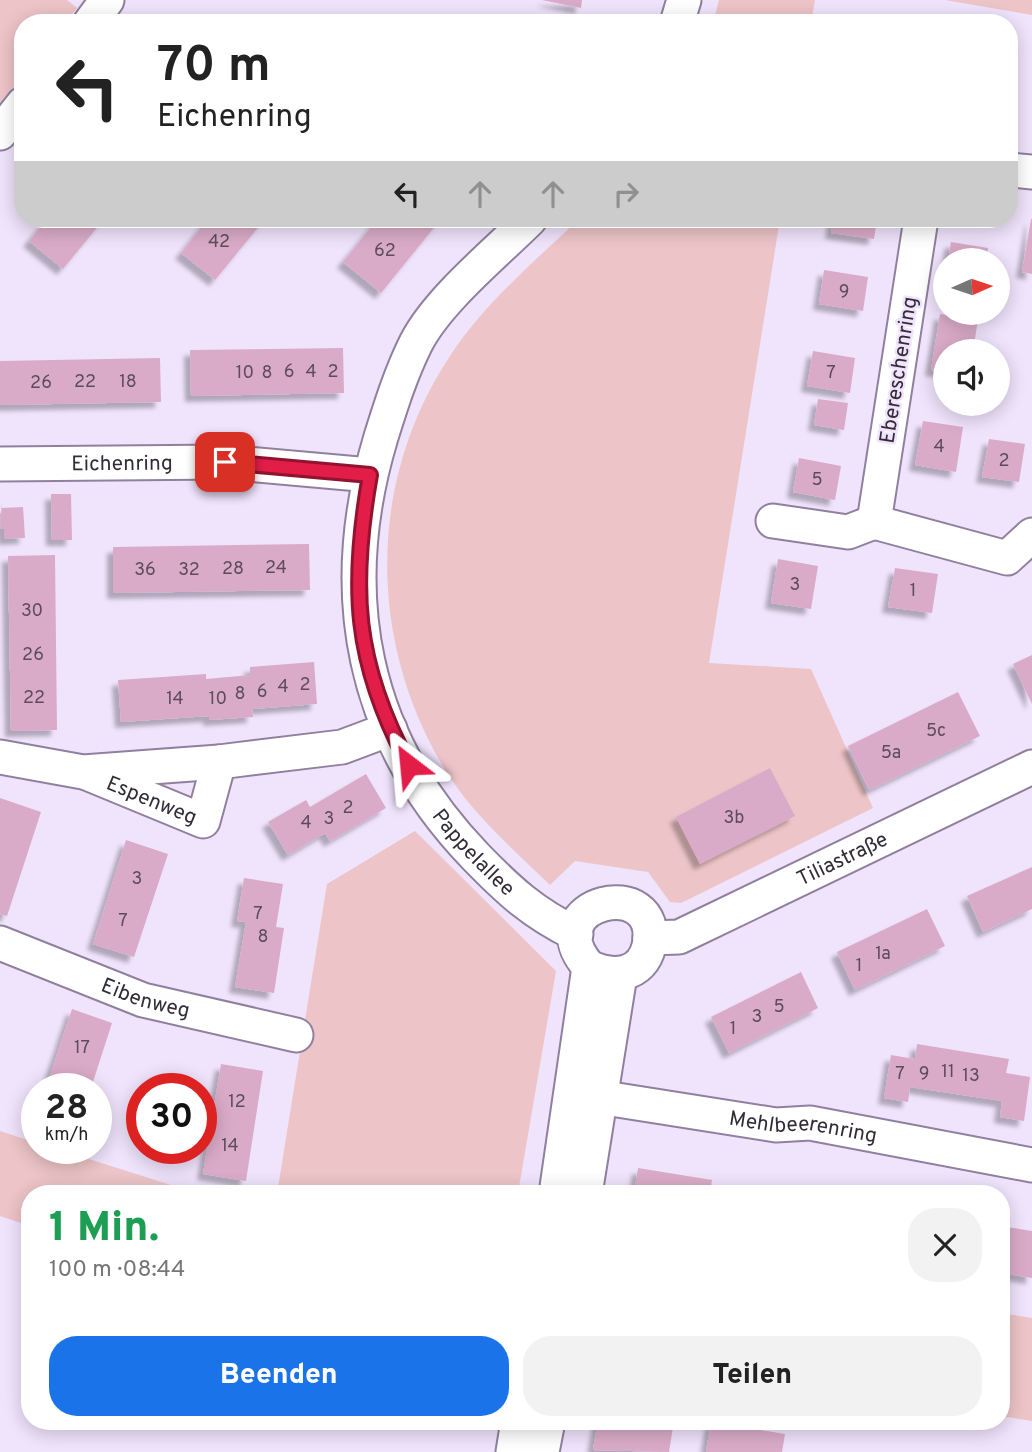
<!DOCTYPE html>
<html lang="de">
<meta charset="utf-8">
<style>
body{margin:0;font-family:Overpass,sans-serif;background:#f2f2f2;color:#222;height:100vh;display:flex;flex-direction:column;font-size:26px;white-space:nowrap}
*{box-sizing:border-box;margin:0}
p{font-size:23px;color:#767676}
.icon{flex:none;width:38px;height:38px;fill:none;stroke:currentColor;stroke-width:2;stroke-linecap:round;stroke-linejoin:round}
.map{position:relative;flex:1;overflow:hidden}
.details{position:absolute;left:21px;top:1185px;width:989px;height:245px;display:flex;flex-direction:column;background:#fff;border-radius:28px;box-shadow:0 4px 18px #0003}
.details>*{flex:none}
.top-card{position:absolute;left:14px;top:14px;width:1004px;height:214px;border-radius:28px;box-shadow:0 4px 18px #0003;background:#fff;color:#222;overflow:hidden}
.needle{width:46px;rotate:87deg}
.buttons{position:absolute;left:933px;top:248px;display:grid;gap:14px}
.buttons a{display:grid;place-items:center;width:77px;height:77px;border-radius:50%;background:#fff;box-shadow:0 4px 18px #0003;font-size:35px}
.speed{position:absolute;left:21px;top:1073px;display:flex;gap:14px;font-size:35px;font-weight:700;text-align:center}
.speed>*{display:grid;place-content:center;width:91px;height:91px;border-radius:50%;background:#fff;box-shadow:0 4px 18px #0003;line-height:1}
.speed small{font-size:18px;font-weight:400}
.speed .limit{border:10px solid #d22;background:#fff;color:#111}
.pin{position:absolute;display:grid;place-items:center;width:60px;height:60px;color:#fff;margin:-30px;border-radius:14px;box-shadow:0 4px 10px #0006}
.me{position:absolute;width:77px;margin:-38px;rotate:331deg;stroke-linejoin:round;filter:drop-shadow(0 0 5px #0008)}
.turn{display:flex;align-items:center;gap:24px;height:147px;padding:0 28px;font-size:32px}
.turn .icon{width:91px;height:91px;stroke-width:2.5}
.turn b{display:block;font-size:49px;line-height:60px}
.lanes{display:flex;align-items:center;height:66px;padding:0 28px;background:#0003;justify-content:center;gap:35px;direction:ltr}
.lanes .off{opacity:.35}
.round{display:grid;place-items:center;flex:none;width:74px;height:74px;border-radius:28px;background:#f2f2f2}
.summary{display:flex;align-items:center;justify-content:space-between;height:119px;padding:0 28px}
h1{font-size:42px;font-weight:800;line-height:52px;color:#1e9e55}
.action{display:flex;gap:14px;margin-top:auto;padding:14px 28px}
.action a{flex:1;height:80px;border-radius:28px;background:#1a73e8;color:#fff;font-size:28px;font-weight:800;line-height:80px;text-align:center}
.action a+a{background:#f2f2f2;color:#222}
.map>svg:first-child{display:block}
.green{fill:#edc4c7}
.building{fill:#daabc8;filter:url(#shadow)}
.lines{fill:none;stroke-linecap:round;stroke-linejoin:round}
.minor-casing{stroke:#90809d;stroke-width:37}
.minor{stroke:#fff;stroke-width:33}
.route-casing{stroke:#92132f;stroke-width:18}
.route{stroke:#e11d48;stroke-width:12}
.labels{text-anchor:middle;stroke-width:5;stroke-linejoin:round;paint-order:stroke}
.number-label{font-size:18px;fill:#5c4c5c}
.street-label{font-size:21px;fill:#322c38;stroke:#f0e3fc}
</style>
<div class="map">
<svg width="1032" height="1452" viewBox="0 0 1032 1452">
<defs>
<filter id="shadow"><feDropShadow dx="-6" dy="6" stdDeviation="2" flood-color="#0004"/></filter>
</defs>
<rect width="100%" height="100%" fill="#f0e3fc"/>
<g class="green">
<polygon points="0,0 67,0 77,8 65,23 23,23 23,77 0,106"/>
<polygon points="719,0 815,0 811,23 713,23"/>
<polygon points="945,0 1032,0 1032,15"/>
<path d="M579,219H780L709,663L811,669L873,808L681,903L670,902L648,872L575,861L550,885C512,848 471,813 444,768C367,639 367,479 452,353C486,302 535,261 579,219Z"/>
<polygon points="415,831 556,971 518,1193 277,1194 327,884"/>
<polygon points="0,1131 37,1143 37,1148 54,1148 196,1193 30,1194 30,1226 0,1216"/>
<polygon points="1001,1313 1032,1318 1032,1421 1001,1416"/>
</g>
<g class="building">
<polygon points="542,0 582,0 581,8"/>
<polygon points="1010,63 1017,64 1011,103 1010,103"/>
<polygon points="47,219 104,219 63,269 29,241"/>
<polygon points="208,219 265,219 215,280 181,253"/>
<polygon points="378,219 441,219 381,293 343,262"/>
<polygon points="833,219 877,219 874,239 831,233"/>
<polygon points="1031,219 1032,219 1032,274 1022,272"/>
<polygon points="951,242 988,248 986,261 948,261"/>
<polygon points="824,270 868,277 863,311 819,304"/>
<polygon points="940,314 978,319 973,352 945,352 945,372 931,370"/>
<polygon points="343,348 344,393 191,396 190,350"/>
<polygon points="813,351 855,358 850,393 807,386"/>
<polygon points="160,358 161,402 0,405 0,361"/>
<polygon points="818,399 848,403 844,430 814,425"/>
<polygon points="923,421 963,427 956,472 915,465"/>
<polygon points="989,439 1025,444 1019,482 982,477"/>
<polygon points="799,458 841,466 835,500 793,492"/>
<polygon points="51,494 71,494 72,540 52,540"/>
<polygon points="2,502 2,508 23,507 25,538 4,539 4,529 0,529"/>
<polygon points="309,544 310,590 113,593 113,547"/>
<polygon points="55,555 57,730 11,731 8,556"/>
<polygon points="778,559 818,566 811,609 771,603"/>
<polygon points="895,568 938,574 932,613 888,607"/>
<polygon points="1032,655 1032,704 1013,664"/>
<polygon points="314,662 317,704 252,709 253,717 209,720 209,716 121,722 118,680 206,674 206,679 250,675 250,667"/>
<polygon points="958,692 980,736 869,790 848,746"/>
<polygon points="770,768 795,816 700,864 676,817"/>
<polygon points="366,774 386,808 330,841 325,833 288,855 268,822 306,800 310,807"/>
<polygon points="0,798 41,812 7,916 0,914"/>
<polygon points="126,840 168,854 134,957 93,944"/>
<polygon points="1032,867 1032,909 983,932 967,896"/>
<polygon points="244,878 283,884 276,927 284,928 274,993 235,987 246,922 237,921"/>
<polygon points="927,909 945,946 855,990 837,952"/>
<polygon points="801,972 818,1008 729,1053 711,1017"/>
<polygon points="72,1009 112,1023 91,1088 46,1088"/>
<polygon points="917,1044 1009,1059 1006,1073 1030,1077 1024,1121 1000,1117 1002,1101 910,1087 908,1102 884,1098 891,1055 915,1059"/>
<polygon points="221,1064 263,1071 246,1181 203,1174"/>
<polygon points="638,1168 712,1180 710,1194 634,1194"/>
<polygon points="748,1186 788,1192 788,1194 747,1194"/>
<polygon points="1001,1226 1032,1231 1032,1278 1001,1273"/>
<polygon points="598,1421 674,1421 669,1452 593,1450"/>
<polygon points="711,1422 785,1434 782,1452 706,1452"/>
</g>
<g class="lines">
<g class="minor-casing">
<g id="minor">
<polyline points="90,23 107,0"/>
<polyline points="677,23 684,0"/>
<polyline points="0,133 23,104"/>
<polyline points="1010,170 1032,172"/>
<path id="s1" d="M530,219C495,254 438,300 416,343C401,373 391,405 381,437C334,593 361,738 476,857C509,891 533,913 576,934"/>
<polyline points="921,219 874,522 1007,558 1032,535"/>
<path id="s2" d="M0,464L225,462L370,475"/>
<polyline points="773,521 848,532 874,522"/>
<polyline points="0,757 83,772 219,762 342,747 390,729"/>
<path id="s3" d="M89,774L203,821L219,762"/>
<path id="s4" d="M650,938L679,937L1032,767"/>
<path id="s5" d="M0,943L143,1000L296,1035"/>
<path id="s6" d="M573,1093L776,1125L810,1123L1032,1165"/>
<path d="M556,1194L589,967C532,902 663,872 649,946C642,977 612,978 589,967"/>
<polyline points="585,1194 620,975"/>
<polyline points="513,1452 518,1421"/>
<polyline points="542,1452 548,1421"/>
</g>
</g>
<use href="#minor" class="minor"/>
</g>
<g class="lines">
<g class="route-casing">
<path id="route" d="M225,462L370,475C350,587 354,663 409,765"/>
</g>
<use href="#route" class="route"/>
</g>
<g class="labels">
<g class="number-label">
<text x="219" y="247">42</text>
<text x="385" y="256">62</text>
<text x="844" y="297">9</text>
<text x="289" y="377">6</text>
<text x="311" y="377">4</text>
<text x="333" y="377">2</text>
<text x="245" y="378">10</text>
<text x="267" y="378">8</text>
<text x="831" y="378">7</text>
<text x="85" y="387">22</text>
<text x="128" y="387">18</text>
<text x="41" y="388">26</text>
<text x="939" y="452">4</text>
<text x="1004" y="466">2</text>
<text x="817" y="485">5</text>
<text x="276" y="573">24</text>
<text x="233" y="574">28</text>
<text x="145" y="575">36</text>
<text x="189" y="575">32</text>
<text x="795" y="590">3</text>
<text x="913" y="596">1</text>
<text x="32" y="616">30</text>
<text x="33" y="660">26</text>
<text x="305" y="690">2</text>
<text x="283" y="692">4</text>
<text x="262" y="697">6</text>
<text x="240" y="699">8</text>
<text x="34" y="703">22</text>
<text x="175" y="704">14</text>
<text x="218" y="704">10</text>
<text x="936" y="736">5c</text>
<text x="891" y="758">5a</text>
<text x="348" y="813">2</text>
<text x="734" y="823">3b</text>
<text x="329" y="824">3</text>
<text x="306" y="828">4</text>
<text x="137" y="884">3</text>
<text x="258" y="919">7</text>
<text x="123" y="926">7</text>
<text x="263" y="942">8</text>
<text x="883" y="959">1a</text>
<text x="859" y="971">1</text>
<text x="779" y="1012">5</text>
<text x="757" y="1022">3</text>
<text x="733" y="1034">1</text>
<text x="82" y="1053">17</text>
<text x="948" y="1077">11</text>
<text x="900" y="1079">7</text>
<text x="924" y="1079">9</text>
<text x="971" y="1081">13</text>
<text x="237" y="1107">12</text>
<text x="230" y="1151">14</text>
</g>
<g class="street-label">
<text transform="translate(898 370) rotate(-81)" y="7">Ebereschenring</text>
<text dy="7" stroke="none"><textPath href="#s2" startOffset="122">Eichenring</textPath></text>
<text dy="7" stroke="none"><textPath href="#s3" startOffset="68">Espenweg</textPath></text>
<text dy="7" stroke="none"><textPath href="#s1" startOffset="718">Pappelallee</textPath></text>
<text dy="7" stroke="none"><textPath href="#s4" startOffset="210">Tiliastraße</textPath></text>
<text dy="7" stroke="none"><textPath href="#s5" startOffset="156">Eibenweg</textPath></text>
<text dy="7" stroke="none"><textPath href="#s6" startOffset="233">Mehlbeerenring</textPath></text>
</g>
</g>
</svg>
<div class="buttons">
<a><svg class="needle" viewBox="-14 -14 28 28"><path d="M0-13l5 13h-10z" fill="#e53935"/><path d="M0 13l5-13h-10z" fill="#767676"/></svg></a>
<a><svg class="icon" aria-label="sound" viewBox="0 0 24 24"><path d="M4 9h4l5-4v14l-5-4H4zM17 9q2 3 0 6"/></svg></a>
</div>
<div class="speed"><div>28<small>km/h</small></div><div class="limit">30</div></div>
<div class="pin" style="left:225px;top:462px;background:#d93025"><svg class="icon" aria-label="arrive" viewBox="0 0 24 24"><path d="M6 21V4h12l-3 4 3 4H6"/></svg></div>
<svg class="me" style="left:409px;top:765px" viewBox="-20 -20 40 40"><path d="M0-17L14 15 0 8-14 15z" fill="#e11d48" stroke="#fff" stroke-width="4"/></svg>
<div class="top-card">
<div class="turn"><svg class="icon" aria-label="left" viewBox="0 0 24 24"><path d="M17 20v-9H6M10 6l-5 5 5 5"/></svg><div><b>70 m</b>Eichenring</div></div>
<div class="lanes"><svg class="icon" aria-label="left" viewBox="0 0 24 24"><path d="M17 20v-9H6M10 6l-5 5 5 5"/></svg><svg class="icon off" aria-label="ahead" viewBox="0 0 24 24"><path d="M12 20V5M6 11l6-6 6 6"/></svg><svg class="icon off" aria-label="ahead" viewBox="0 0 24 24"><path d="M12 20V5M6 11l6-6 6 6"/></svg><svg class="icon off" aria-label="right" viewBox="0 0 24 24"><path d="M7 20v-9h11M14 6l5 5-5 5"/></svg></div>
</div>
<section class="details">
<div class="summary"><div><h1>1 Min.</h1><p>100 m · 08:44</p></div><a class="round"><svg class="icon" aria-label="close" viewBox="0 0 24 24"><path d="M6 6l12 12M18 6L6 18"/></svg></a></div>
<div class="action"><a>Beenden</a><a>Teilen</a></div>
</section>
</div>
